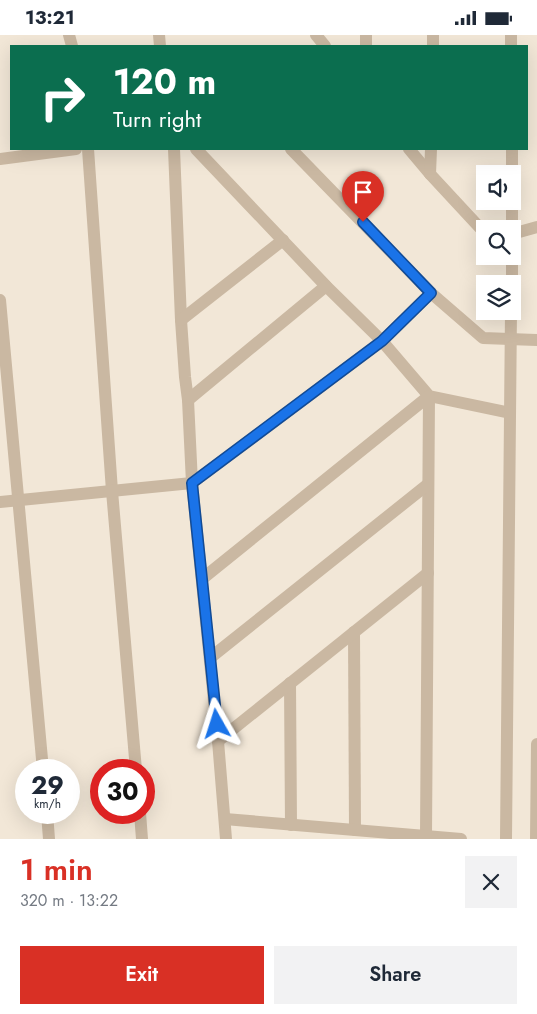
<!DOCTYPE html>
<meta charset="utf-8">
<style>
body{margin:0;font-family:Jost,sans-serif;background:#f2f2f3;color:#1f2937;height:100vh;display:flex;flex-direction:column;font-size:19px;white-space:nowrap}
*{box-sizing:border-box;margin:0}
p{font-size:16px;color:#747a83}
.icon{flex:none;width:28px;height:28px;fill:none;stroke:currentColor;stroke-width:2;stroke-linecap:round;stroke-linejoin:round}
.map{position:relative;height:804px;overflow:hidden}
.details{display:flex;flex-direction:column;background:#fff;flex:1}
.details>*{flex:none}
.guide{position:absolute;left:10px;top:10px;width:518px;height:105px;border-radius:0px;box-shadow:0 5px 20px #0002;background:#0b6e4f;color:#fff;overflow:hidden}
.controls{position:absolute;left:476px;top:130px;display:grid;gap:10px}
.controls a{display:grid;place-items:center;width:45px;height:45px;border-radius:0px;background:#fff;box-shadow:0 5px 20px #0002;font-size:25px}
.speed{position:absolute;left:15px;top:724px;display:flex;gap:10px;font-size:25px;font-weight:700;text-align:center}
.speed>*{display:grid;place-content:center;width:65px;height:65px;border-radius:50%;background:#fff;box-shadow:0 5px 20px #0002;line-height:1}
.speed small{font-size:12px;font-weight:400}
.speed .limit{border:8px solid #d22;background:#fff;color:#111}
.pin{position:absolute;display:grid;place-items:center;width:42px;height:42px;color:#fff;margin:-51px -21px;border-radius:50% 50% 50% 0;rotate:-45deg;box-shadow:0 0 5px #0007}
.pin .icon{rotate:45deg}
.me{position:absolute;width:55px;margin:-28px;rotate:354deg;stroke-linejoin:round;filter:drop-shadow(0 0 4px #0008)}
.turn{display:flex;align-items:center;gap:18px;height:105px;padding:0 20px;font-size:22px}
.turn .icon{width:65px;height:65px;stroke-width:2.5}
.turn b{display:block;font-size:35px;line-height:42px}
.round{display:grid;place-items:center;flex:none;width:52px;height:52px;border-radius:0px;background:#f2f2f3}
.summary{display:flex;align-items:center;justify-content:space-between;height:85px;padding:0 20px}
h1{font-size:30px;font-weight:600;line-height:38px;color:#d93025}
.action{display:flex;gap:10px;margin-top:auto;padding:10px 20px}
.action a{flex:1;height:58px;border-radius:0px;background:#d93025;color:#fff;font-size:20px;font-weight:600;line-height:58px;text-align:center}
.action a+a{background:#f2f2f3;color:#1f2937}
.status{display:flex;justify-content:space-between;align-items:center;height:35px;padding:0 25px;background:#fff;direction:ltr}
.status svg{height:14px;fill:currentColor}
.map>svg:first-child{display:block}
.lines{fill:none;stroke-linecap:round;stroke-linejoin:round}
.minor{stroke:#cab8a2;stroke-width:12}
.route-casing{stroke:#114b97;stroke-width:12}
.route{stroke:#1a73e8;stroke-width:9}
</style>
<div class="status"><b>13:21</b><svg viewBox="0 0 49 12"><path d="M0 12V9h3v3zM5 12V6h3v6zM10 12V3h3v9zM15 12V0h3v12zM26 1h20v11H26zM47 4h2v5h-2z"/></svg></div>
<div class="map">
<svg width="537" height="804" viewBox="0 0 537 804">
<rect width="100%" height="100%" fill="#f2e7d7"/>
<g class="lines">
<g class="minor">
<polyline points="69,0 72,11"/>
<polyline points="159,0 160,11"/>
<polyline points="316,0 325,11"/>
<polyline points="511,0 511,11"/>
<polyline points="366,11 366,0"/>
<polyline points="433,11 433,0"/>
<polyline points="88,114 112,456 136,735"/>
<polyline points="174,114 181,285 185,342 188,365 192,448 218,706 226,804"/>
<polyline points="196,114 326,251 382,306 431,258 291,114"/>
<polyline points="409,114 430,139 481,194 485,195"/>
<polyline points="512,114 512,139"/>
<polyline points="0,124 76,114"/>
<polyline points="430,139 431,114"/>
<polyline points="512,166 512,194"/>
<polyline points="512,199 537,192"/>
<polyline points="512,249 512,221"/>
<polyline points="431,258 483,303 537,305"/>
<polyline points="0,265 43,735"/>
<polyline points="181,285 283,205"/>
<polyline points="188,365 326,251"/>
<polyline points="0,467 192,448 382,306 429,361 510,378"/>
<polyline points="202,544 429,361 426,801"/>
<polyline points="354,597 355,795"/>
<polyline points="210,623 427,450"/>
<polyline points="290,648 291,790"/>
<polyline points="218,706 428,538"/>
<polyline points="47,778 49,804"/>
<polyline points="140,778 142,804"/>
<polyline points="225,784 461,804"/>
<polyline points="506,804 511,276"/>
<polyline points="536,804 537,709"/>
</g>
</g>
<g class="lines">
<g class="route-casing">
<polyline id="route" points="217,689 192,448 382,306 431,258 363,187"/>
</g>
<use href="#route" class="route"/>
</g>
</svg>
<div class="controls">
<a><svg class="icon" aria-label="sound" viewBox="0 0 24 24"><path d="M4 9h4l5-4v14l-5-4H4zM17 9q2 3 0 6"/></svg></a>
<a><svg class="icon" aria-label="search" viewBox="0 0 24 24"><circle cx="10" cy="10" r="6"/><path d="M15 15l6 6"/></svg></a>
<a><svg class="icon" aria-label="layers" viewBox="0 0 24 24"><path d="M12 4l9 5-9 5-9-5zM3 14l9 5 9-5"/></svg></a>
</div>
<div class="speed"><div>29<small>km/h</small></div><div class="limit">30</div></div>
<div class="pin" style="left:363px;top:187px;background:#d93025"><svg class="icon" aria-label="arrive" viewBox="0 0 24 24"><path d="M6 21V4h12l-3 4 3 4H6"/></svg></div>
<svg class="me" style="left:217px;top:689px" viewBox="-20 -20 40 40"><path d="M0-17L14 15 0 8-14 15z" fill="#1a73e8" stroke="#fff" stroke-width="4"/></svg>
<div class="guide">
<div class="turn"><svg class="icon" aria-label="right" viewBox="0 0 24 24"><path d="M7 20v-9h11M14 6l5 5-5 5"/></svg><div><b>120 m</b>Turn right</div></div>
</div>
</div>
<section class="details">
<div class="summary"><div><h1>1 min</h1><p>320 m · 13:22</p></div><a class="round"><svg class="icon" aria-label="close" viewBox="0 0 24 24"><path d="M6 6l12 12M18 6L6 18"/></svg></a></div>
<div class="action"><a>Exit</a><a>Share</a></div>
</section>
